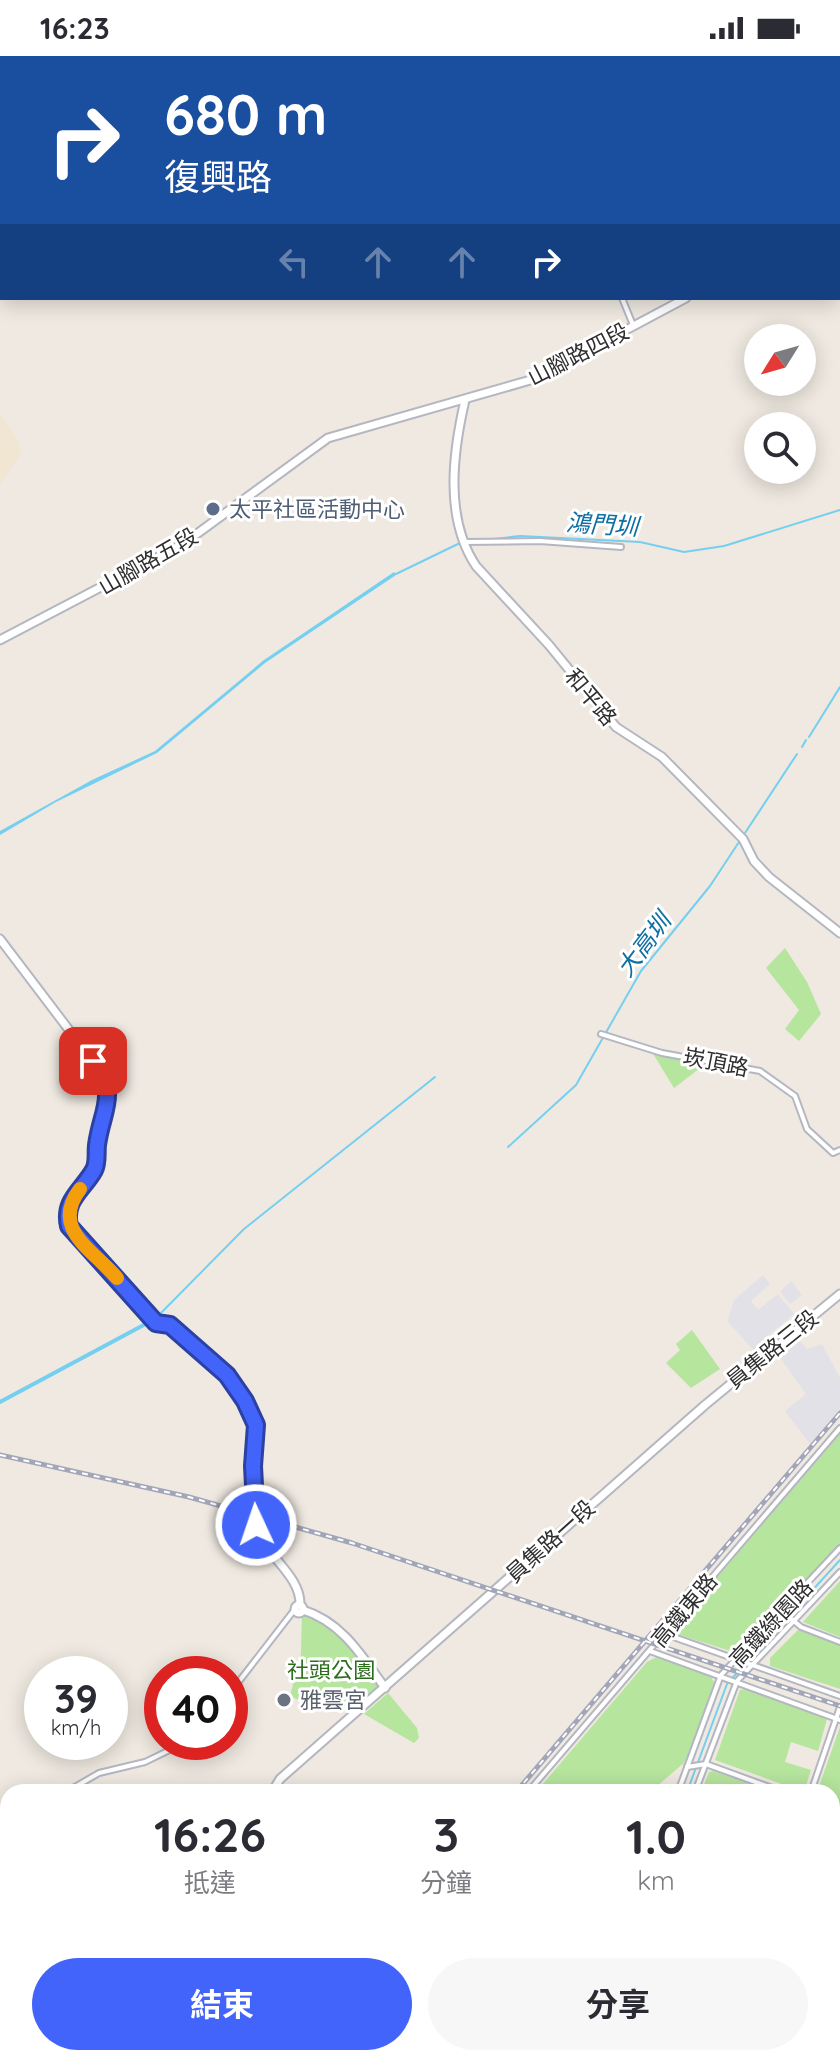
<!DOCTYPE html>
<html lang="zh-TW">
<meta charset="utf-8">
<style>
body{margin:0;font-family:Quicksand,"Noto Sans TC",sans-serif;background:#f7f7f7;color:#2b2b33;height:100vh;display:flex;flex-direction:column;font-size:30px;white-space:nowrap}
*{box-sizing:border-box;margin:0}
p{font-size:26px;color:#7c7c81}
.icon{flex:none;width:44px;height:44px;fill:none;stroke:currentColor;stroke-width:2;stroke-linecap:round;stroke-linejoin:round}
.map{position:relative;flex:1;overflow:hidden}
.panel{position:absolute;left:0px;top:1728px;width:840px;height:282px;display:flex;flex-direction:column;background:#fff;border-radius:24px 24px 0 0;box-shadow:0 4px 20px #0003}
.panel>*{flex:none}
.top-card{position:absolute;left:0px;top:0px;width:840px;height:244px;box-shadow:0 4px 20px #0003;background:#1a4fa0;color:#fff;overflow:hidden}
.needle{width:52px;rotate:233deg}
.buttons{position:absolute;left:744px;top:268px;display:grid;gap:16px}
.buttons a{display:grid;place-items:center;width:72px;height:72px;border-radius:50%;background:#fff;box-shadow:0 4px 20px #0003;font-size:40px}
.speed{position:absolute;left:24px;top:1600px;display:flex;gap:16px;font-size:40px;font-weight:700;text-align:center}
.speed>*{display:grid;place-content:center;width:104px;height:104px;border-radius:50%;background:#fff;box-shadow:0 4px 20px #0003;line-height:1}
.speed small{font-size:20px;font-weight:400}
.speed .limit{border:12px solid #d22;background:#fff;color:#111}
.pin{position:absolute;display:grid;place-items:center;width:68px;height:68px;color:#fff;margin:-34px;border-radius:16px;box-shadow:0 4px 12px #0006}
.me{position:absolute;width:88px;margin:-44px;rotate:357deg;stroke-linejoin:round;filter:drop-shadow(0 0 6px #0008)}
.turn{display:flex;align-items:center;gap:28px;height:168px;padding:0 32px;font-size:36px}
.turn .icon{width:104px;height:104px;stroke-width:2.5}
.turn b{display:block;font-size:56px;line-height:68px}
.lanes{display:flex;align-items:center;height:76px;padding:0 32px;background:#0003;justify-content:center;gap:40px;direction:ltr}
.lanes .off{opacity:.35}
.eta{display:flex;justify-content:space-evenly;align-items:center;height:136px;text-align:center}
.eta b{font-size:48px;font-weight:700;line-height:56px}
.cta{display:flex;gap:16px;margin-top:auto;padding:16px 32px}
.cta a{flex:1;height:92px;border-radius:48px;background:#4264fb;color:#fff;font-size:32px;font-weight:700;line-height:92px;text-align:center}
.cta a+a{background:#f7f7f7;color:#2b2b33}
.status{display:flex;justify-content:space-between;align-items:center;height:56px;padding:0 40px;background:#fff;direction:ltr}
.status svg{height:22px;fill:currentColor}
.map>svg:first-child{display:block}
.industrial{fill:#e3e1e8}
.education{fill:#f0e6d1}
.green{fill:#b6e59e}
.cemetery{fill:#c8d9b8}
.pitch{fill:#c9ec9a}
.water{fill:#75cff0}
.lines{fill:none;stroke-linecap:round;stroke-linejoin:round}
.stream{stroke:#75cff0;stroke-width:2}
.canal{stroke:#75cff0;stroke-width:4}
.street-casing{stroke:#b4b7c1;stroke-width:8}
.secondary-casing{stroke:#b4b7c1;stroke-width:11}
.street{stroke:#fff;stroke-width:4}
.secondary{stroke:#fff;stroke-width:7}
.rail-casing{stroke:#a3a6b8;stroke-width:5}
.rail{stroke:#fff;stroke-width:2;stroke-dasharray:6;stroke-linecap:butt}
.route-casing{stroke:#2b41a3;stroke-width:20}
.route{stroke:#4264fb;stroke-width:14}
.slow{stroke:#f59e0b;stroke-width:14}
.service-dot{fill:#5c6f8a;stroke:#fff;stroke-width:3}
.worship-dot{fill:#6b7280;stroke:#fff;stroke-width:3}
.labels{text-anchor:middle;stroke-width:6;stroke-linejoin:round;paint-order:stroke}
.street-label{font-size:22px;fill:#2e2e2e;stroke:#fff}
.service-label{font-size:22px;fill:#4e5e75;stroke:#fff;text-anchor:start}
.park-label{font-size:22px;fill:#2c6e1b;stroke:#fff}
.worship-label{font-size:22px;fill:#5b616d;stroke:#fff;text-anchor:start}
.water-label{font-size:24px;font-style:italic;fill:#0d6fa3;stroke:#fff}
</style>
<div class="status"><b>16:23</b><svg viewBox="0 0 49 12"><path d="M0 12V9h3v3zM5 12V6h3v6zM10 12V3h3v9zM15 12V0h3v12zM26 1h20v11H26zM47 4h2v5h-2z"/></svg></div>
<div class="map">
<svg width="840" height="2009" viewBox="0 0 840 2009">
<rect width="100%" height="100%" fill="#efe9e1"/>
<g class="industrial">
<polygon points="763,1219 770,1228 751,1245 758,1254 778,1238 794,1258 758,1288 764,1295 758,1299 727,1265 734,1244"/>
<polygon points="791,1225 802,1239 790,1248 780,1236"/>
<polygon points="796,1281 807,1293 822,1288 840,1322 840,1352 810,1388 785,1355 806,1338 776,1296"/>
</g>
<g class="education">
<polygon points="0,359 16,382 21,397 0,429"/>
<polygon points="0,1967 8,1974 8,2002 41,2002 49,2009 0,2009"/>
</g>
<g class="green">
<polygon points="0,0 293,0 2,2 0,122"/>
<polygon points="785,892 807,926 821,958 799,985 785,973 799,954 766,912"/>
<polygon points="652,996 708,1006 674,1032"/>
<polygon points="692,1274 720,1313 691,1332 666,1307 680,1294 676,1288"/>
<polygon points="840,1378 840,1487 740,1598 673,1577 671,1575"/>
<polygon points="840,1525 840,1581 803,1566"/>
<polygon points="302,1555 339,1573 384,1631 355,1656 340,1646 312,1650 290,1640 301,1598"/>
<polygon points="798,1574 840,1589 840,1633 770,1610 770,1602"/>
<polygon points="657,1601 710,1619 715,1628 685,1706 650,1736 536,1736 647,1606"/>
<polygon points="746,1633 827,1663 818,1695 791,1686 785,1706 811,1714 804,1736 715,1704 740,1634"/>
<polygon points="388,1637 417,1672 419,1682 414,1687 364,1658"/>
<polygon points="840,1671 840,1752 832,1749 832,1736 817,1736"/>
<polygon points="713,1715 773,1736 701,1736 709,1716"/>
<polygon points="832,1757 840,1760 840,1799 832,1798"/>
<polygon points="832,1807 840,1808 840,1841 832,1841"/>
<polygon points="832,1868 840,1868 840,1922 832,1921"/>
</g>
<polygon class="cemetery" points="467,0 642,0 643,2 468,2"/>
<polygon class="pitch" points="8,1907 8,1962 0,1955 0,1913"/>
<polygon class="water" points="394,516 396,519 265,607 157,697 56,746 0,779 0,775 92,724 155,695 264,604"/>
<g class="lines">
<g class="stream">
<polyline points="149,0 151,2"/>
<polyline points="403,0 403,2"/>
<polyline points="646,0 646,2"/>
<polyline points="485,484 520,480 640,486 684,496 724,490 840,454"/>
<polyline points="396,518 462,486"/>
<polyline points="809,681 840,631"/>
<polyline points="802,691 806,684"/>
<polyline points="743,780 797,698"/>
<polyline points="508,1091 576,1029 641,915 710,830 739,786"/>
<polyline points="155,1263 244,1173 435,1021"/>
<polyline points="687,1736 727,1628 840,1504"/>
<polyline points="832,1854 840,1853"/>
<polyline points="516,2009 520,2002"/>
</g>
<polyline class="canal" points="0,1346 153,1264"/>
<g class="street-casing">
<g id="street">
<polyline points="459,0 460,2"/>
<polyline points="622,242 633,269"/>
<polyline points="465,486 540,485 621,491"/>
<polyline points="601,978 662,997 760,1015 795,1040 807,1073 833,1097 840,1094"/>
<polyline points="783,1556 801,1571 840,1586"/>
<polyline points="665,1578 840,1640"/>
<polyline points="650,1595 840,1664"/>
<polyline points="230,1637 295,1553"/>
<polyline points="687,1711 706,1708 783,1736"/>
<polyline points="66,1736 99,1717 145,1706 186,1686"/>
<polyline points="528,1736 840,1372"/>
<polyline points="678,1736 721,1619 840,1492"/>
<polyline points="695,1736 737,1625 840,1516"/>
<polyline points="811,1736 840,1651"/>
<polyline points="832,1754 840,1757"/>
<polyline points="0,1779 8,1774"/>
<polyline points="832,1803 840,1804"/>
<polyline points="832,1846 840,1846"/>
<polyline points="832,1862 840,1862"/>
<polyline points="832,1925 840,1925"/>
<polyline points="0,1962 8,1968"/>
<polyline points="832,1982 840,1982"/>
<polyline points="49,2002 58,2009"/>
<polyline points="631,2002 644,2009"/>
<polyline points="511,2009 514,2002"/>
<polyline points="690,2009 727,2009"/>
</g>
</g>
<g class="secondary-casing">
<g id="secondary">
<polyline points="838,109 840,107"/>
<polyline points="838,227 840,232"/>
<path d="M465,344C453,396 444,462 476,510L549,589L616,671L662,701L743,783L754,805L769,821L840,877"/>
<polyline points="0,584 183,488 328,382 534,323 686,242"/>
<path d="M0,883L107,1024L108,1048L97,1087L96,1111L71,1145L69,1170L156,1267C173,1268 185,1282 197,1293C219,1312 252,1338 256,1370C260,1401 249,1437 256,1469C263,1499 301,1518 300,1549"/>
<circle cx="299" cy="1553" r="4"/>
<path d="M303,1554C342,1566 362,1600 385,1632"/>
<polyline points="272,1736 280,1723 705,1349 840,1238"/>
<polyline points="0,1858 8,1853"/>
<polyline points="89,2009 95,2002"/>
</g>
</g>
<use href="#street" class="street"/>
<use href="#secondary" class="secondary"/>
<g class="rail-casing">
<g id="rail">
<polyline points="0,1399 189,1441 352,1487 840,1650"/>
<polyline points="516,1736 840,1357"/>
<polyline points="286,2009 292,2002"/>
</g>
</g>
<use href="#rail" class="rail"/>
</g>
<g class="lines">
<g class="route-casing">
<path id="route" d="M93,1005C119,1040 102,1052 97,1089C96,1097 98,1107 94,1114C83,1134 63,1144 69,1170L156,1267L170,1269L227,1319L245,1345L256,1369L253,1410L256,1469"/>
</g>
<use href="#route" class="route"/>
<path class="slow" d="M80,1133C50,1173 92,1193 117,1222"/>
</g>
<circle class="service-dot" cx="213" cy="453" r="8"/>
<circle class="worship-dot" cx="284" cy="1644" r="8"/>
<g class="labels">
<g class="street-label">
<text transform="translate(578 298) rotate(-27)" y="8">山腳路四段</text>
<text transform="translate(148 505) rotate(-30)" y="8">山腳路五段</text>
<text transform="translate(591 641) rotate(50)" y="8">和平路</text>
<text transform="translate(716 1006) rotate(11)" y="8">崁頂路</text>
<text transform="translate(772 1293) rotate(-39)" y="8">員集路三段</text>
<text transform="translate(550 1485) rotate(-42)" y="8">員集路一段</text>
<text transform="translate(684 1554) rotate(-50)" y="8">高鐵東路</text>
<text transform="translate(771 1567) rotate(-47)" y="8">高鐵綠園路</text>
</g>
<g class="service-label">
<text x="229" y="461">太平社區活動中心</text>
</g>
<g class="park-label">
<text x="331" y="1622">社頭公園</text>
</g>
<g class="worship-label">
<text x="300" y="1652">雅雲宮</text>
</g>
<g class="water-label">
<text transform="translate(602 469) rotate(4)" y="8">鴻門圳</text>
<text transform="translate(644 889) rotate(-53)" y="8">大高圳</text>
</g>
</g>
</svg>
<div class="buttons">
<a><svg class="needle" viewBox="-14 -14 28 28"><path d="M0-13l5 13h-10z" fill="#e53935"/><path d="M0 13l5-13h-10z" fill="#7c7c81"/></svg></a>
<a><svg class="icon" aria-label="search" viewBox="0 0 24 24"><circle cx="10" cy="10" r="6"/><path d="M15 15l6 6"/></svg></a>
</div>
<div class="speed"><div>39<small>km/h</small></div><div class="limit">40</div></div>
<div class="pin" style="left:93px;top:1005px;background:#d93025"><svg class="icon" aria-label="arrive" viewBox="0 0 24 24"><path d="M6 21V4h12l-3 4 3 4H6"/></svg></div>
<svg class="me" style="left:256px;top:1469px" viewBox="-20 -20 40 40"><circle r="17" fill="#4264fb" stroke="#fff" stroke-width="3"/><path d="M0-11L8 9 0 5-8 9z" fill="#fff"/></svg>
<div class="top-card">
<div class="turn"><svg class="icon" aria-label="right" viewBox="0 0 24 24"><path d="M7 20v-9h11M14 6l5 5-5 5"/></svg><div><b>680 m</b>復興路</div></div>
<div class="lanes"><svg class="icon off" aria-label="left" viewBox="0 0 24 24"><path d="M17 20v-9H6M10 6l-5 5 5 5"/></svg><svg class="icon off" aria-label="ahead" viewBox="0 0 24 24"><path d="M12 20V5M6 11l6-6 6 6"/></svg><svg class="icon off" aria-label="ahead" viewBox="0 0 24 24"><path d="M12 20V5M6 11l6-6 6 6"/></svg><svg class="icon" aria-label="right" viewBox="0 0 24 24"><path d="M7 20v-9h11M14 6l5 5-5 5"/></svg></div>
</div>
<section class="panel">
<div class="eta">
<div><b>16:26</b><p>抵達</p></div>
<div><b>3</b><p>分鐘</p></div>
<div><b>1.0</b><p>km</p></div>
</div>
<div class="cta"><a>結束</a><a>分享</a></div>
</section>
</div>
